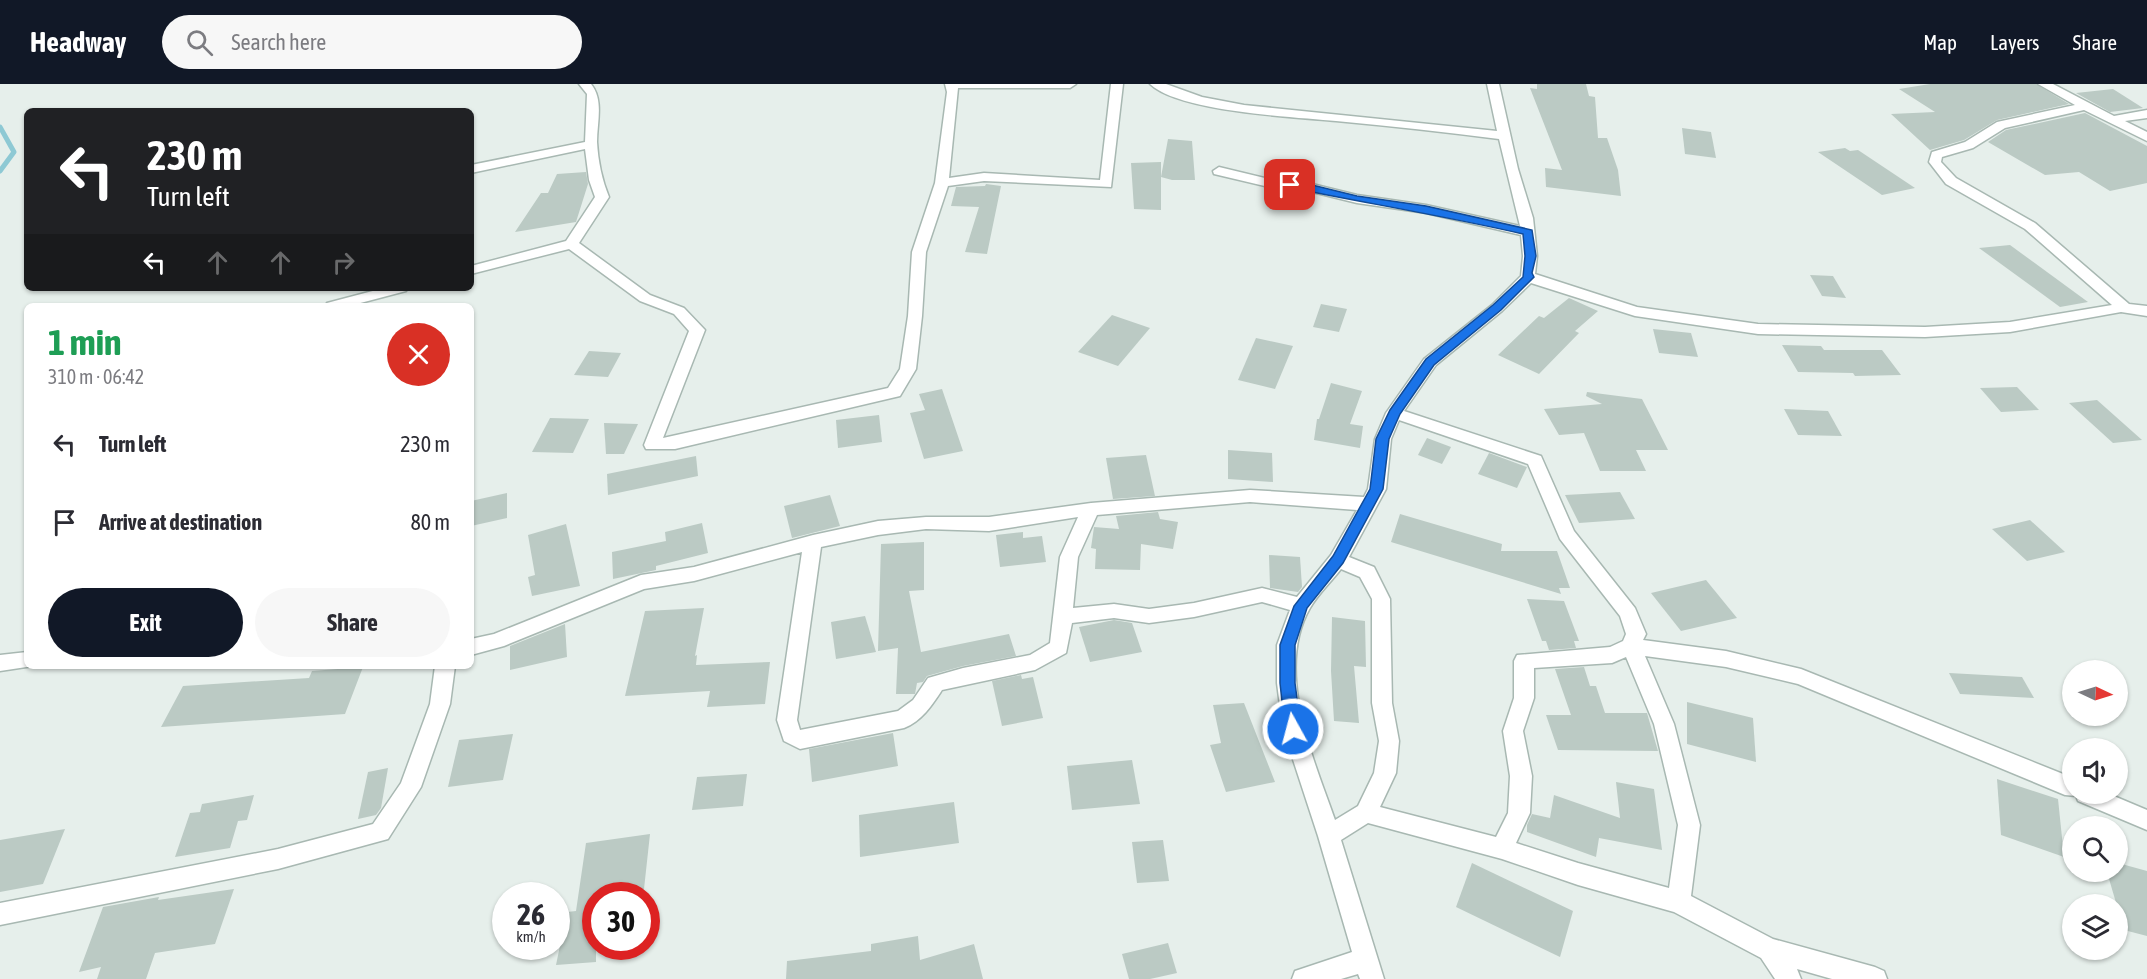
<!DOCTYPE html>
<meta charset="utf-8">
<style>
body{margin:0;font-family:"Asap Condensed",sans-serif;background:#f7f7f7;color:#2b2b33;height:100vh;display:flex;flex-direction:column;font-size:22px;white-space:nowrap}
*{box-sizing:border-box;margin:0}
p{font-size:20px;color:#7c7c81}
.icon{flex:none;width:33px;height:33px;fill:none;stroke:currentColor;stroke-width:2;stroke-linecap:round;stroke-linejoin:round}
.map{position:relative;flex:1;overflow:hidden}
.sheet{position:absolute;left:24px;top:219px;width:450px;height:366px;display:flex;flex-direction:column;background:#fff;border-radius:9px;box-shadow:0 2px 4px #0004}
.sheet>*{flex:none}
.hud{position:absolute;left:24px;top:24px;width:450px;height:183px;border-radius:9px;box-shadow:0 2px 4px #0004;background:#202124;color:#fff;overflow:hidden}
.needle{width:39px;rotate:94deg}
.controls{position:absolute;left:2062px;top:576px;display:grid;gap:12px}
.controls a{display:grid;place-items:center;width:66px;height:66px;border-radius:50%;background:#fff;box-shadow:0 2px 4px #0004;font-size:30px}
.speed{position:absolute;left:492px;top:798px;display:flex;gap:12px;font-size:30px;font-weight:700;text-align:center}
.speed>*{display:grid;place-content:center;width:78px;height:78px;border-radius:50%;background:#fff;box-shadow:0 2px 4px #0004;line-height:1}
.speed small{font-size:15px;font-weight:400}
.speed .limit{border:9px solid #d22;background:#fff;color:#111}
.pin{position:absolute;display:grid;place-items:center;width:51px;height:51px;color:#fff;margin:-26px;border-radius:12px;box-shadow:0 3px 9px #0006}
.me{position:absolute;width:66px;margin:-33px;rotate:353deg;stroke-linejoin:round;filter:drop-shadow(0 0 4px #0008)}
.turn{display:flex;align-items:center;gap:21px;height:126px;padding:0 24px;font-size:27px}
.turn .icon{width:78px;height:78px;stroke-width:2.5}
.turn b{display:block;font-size:42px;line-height:51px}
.lanes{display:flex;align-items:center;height:57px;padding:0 24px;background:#0003;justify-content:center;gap:30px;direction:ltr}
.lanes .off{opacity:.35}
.round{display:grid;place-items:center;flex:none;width:63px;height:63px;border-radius:32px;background:#f7f7f7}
.summary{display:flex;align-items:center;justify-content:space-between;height:102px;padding:0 24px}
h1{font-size:36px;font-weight:700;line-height:45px;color:#1e9e55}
.action{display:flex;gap:12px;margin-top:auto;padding:12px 24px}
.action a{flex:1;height:69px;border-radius:36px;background:#111827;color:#fff;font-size:24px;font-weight:700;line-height:69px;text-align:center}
.action a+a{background:#f7f7f7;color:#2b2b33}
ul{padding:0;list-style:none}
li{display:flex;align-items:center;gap:18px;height:78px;padding:0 24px}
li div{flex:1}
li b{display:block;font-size:22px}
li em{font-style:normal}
header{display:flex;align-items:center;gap:36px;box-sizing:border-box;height:84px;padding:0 30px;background:#111827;color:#fff}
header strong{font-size:28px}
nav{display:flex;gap:33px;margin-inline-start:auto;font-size:21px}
.search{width:420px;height:54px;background:#f7f7f7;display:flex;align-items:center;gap:15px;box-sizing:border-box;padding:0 21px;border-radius:33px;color:#7c7c81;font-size:22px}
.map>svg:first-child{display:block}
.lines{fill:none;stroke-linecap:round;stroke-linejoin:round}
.stream{stroke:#8ec9d4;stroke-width:5}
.building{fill:#bbcac4}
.minor-casing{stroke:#a8b8b2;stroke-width:3}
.minor{fill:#fff;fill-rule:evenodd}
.route{fill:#1a73e8;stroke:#114b97;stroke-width:1.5}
</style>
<header>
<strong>Headway</strong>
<div class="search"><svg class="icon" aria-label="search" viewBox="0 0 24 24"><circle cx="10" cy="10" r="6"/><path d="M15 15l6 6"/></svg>Search here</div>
<nav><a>Map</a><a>Layers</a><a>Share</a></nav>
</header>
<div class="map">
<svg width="2147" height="895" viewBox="0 0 2147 895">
<rect width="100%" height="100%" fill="#e6efeb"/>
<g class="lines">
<polyline class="stream" points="0,43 14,68 0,87"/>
</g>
<g class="building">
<polygon points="1537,0 1586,0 1589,12 1595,13 1598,54 1607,54 1618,86 1621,112 1546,103 1545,84 1562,86 1530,4 1537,5"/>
<polygon points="1930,0 2036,0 2069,20 1997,36 1964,56 1930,66 1891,30 1935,28 1899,5"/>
<polygon points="2113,5 2143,24 2110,28 2076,9"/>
<polygon points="2085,29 2147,62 2147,99 2110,107 2079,88 2045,91 1988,58 2006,46"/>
<polygon points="1682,44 1711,48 1716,74 1685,70"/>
<polygon points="1168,55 1192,57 1195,96 1172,96 1161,93 1161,126 1134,125 1131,79 1161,78 1161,93"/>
<polygon points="1845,64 1850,67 1858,66 1915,104 1882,111 1818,68"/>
<polygon points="586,88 588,100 576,138 515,148 541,109 548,109 557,90"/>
<polygon points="986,100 1001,102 987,170 965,168 979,123 951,122 956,103 985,102"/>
<polygon points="2010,161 2088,218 2060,223 1979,164"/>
<polygon points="1810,191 1833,192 1846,214 1822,212"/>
<polygon points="1569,214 1598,227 1575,247 1579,249 1539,290 1498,271 1539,232 1544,234"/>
<polygon points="1321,220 1347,225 1339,248 1313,243"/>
<polygon points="1112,231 1150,244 1118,282 1078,268"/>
<polygon points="1653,245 1691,249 1698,273 1659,269"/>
<polygon points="1256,254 1293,262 1275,305 1238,296"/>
<polygon points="1782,261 1821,262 1824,266 1882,266 1901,291 1855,292 1853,289 1798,288"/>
<polygon points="589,267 621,269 608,293 574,291"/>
<polygon points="1331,299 1362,307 1350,340 1363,342 1360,364 1314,356 1317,335 1319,335"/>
<polygon points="2017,303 2039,326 2001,328 1980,304"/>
<polygon points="942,305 963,367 924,375 910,329 925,326 919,310"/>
<polygon points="1587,308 1642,315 1668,366 1636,366 1646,387 1600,387 1584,349 1559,351 1544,325 1602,320 1586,312"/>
<polygon points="2097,316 2142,356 2113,359 2069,319"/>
<polygon points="1784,325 1828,327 1842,352 1798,351"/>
<polygon points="879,331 882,358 838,364 836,336"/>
<polygon points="550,334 589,335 573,369 532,368"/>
<polygon points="604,339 638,340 624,370 606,370"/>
<polygon points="1427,354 1451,363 1442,380 1418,371"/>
<polygon points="1228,366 1272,369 1273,398 1228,395"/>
<polygon points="1489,369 1527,383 1517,404 1478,390"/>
<polygon points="1146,371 1155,412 1113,415 1106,374"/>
<polygon points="696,372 698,392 608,411 607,390"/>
<polygon points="1620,408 1635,435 1579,439 1565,411"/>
<polygon points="507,409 507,434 471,442 471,417"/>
<polygon points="830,411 840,442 792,454 784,422"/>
<polygon points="1158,428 1160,435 1178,438 1173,465 1141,460 1140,486 1095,485 1096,465 1091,464 1094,443 1119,445 1116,432"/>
<polygon points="1400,430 1502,460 1501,467 1557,467 1570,504 1559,504 1561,510 1391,458"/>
<polygon points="2030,436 2065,468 2027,477 1992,445"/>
<polygon points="702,439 708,469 656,482 656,486 613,495 612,468 666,457 665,448"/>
<polygon points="566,440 580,502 532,512 528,493 535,491 528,451"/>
<polygon points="1023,448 1023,454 1042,452 1046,478 1000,483 996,451"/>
<polygon points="924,458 924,506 909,507 921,568 1009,550 1016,572 963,582 927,592 923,598 917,599 915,610 896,610 898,564 878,567 881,460"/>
<polygon points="1269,471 1300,473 1302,503 1298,508 1270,504"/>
<polygon points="1706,496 1737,534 1681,547 1651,509"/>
<polygon points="1527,515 1564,517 1579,557 1574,557 1576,564 1549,566 1546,557 1542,557"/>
<polygon points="704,524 695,572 697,571 696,581 770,578 765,620 707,623 710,607 625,612 645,527"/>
<polygon points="865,532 876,568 836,575 831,538"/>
<polygon points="1332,533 1365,537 1366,583 1354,582 1359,639 1334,637 1331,587"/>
<polygon points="1114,536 1132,539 1142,568 1090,578 1079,543"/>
<polygon points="565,540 567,573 510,586 510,562"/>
<polygon points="363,583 345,630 161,643 183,602 309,594 312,587"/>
<polygon points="1584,583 1590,602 1596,602 1605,629 1647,629 1658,667 1558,666 1546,631 1571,631 1555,585"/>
<polygon points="1949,589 2022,593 2034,614 1960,610"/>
<polygon points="1021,591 1022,595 1033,593 1043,634 1002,642 992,597"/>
<polygon points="1687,618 1753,634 1756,678 1687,660"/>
<polygon points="1244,619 1275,698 1226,708 1210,661 1221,659 1213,621"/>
<polygon points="893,649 898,682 812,698 809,665"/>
<polygon points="513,650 503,696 448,703 459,656"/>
<polygon points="1132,676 1140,720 1072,726 1067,682"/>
<polygon points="388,684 381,724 376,731 358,735 368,688"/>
<polygon points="747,690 743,722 692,726 697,693"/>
<polygon points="1997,695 2058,715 2064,773 2001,751"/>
<polygon points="1616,698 1654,705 1662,766 1599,754 1596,773 1527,748 1527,741 1532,730 1550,734 1554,711 1620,734"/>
<polygon points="254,711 247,736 238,737 230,764 175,773 190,729 200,728 202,720"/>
<polygon points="954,718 959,759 860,773 859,731"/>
<polygon points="65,745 43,800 0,808 0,756"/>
<polygon points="650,750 644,805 596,812 596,878 556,881 567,828 576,827 586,759"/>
<polygon points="1163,756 1169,797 1137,799 1132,758"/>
<polygon points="1472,779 1573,827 1560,873 1456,823"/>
<polygon points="2118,779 2147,787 2147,852 2124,846 2107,788 2118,788"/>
<polygon points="234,805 215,860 155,869 146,895 97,895 101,883 79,888 103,823 159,813 158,816"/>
<polygon points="918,852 920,876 974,860 983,895 786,895 787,877 871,867 871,860"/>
<polygon points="1168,859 1177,889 1150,895 1129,895 1122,870"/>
</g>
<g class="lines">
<g class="minor-casing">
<g id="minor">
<path d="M579,0H591C604,16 597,38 597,58C598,77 602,96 609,113L579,159L650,211L684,224L705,246L663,354L888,304L900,285L908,232L912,168L935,99L947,8L945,0H1076L1070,4H958L949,94L984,89L1100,96L1111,0H1123L1111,103L984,97L948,102L926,168L922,232L916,285L900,312L675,365H646L644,361L689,247L674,230L640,217L569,165L471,190V182L566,157L595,113L589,96L585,65L471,89V81L585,58L587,10Z"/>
<path d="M1150,0H1166L1202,13L1244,21L1497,47L1487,0H1499L1518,85L1533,134L1537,172L1535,190L1637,223L1758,240L1925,243L2010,238L2112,221L2025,145L1946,100L1929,78L1932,68L1965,58L1997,38L2075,21L2038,0H2053L2114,32L2147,26V34L2125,37L2147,48V57L2084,26L2005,44L1973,64L1942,73L1941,78L1956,94L2035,139L2129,220L2147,222V232L2121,228L2010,248L1925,253L1758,250L1635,232L1531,199L1502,227L1436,281L1404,327L1541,372L1574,447L1635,524L1646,550L1643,556L1726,567L1801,585L2073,694V710H2109L2147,726V746L2078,717L2076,712L2065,711L1798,600L1726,583L1645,572L1674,640L1700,741L1691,812L1773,855L1875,883L1884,887L1887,895H1832L1797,885L1801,895H1775L1761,874L1674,828L1578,801L1502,775L1368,739L1341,756L1384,895H1360L1358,890L1341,895H1292L1295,887L1352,868L1318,752L1283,645L1277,599V561L1290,526L1262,518L1194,533L1149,539L1114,534L1072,539L1066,569L1035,586L942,606C932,621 922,637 904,644L800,665L784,657L777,636L802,468L694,497L644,505L504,562L471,571V555L494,550L641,491L694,483L813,451L878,437L926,433H989L1091,419L1250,406L1364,413L1368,405L1375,355L1386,329L1424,275L1492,221L1521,192L1523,172L1521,151L1426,129L1357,119L1304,106L1277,105L1214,90L1213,87L1219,83L1277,97L1304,98L1357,111L1426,121L1520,142L1499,55C1445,48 1390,42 1336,37C1295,33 1179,28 1150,0ZM1399,336L1528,380L1560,455L1620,532L1626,550L1623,557L1610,563L1517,571L1514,577V614L1503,647L1510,692L1508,729L1496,753L1380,723L1396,689L1399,657L1392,619L1390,515L1374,483L1349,473L1386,405L1391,355ZM1250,418L1357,426L1331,471L1297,513L1262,504L1194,519L1149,525L1114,520L1073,524L1078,473L1097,431ZM1078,433L1060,473L1050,559L1030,571L963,584L928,594L913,616L898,627L800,646L797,636L821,463L878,451L926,445L989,447ZM1341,485L1360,493L1372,515V619L1379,657L1374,689L1358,722L1335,736C1314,676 1274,586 1310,524C1318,510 1331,498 1341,485ZM1626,573L1654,640L1678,741L1669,804L1578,779L1516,759L1530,729L1532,692L1523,647L1534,614V584L1612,579Z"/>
<polygon points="384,204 408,204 406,207 349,222 325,222 327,219"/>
<polygon points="27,568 27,582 33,582 0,587 0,571"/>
<polygon points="435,582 455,582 450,620 421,703 388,755 278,785 0,841 0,819 278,765 373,740 401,699 430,620"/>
</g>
</g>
<use href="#minor" class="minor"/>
</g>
<path class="route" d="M1287,99H1304L1357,112L1426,122L1532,146L1536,172L1532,189L1534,193L1501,226L1434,281L1400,330L1389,355L1383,405L1343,479L1307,524L1295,561V599L1301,645L1299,650L1293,652L1288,650L1285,645L1280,599V561L1294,522L1333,472L1370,405L1376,355L1390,326L1426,275L1493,221L1523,193L1525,172L1523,150C1445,132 1365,119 1287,103Z"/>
</svg>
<div class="controls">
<a><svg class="needle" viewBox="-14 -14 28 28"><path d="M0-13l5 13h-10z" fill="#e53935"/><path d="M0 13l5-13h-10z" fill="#7c7c81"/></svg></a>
<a><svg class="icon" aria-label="sound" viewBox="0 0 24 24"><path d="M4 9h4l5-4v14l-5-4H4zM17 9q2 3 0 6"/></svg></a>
<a><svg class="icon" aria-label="search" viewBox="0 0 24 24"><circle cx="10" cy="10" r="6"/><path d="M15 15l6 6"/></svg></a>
<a><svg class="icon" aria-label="layers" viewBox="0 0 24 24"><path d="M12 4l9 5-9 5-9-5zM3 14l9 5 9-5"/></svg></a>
</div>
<div class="speed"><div>26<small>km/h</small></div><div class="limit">30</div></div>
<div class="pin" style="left:1290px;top:101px;background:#d93025"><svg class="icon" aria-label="arrive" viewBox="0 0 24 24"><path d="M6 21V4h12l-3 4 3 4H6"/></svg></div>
<svg class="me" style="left:1293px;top:645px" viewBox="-20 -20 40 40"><circle r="17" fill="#1a73e8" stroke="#fff" stroke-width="3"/><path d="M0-11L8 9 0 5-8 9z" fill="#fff"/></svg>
<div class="hud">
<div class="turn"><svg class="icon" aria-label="left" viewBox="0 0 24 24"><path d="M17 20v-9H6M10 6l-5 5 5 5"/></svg><div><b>230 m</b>Turn left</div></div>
<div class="lanes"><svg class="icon" aria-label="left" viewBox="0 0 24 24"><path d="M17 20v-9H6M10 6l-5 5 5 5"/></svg><svg class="icon off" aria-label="ahead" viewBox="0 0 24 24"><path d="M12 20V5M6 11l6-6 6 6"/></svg><svg class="icon off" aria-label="ahead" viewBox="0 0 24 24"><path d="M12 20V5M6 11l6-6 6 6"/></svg><svg class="icon off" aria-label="right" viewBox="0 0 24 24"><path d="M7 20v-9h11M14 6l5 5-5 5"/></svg></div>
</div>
<section class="sheet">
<div class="summary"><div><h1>1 min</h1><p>310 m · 06:42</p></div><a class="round" style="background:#d93025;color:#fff"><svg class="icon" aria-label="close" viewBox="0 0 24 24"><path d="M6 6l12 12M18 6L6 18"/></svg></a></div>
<ul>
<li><svg class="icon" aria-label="left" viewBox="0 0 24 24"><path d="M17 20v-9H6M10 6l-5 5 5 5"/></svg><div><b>Turn left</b></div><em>230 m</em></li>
<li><svg class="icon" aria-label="arrive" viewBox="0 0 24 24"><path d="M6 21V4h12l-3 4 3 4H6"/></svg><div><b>Arrive at destination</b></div><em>80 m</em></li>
</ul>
<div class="action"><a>Exit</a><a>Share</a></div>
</section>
</div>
